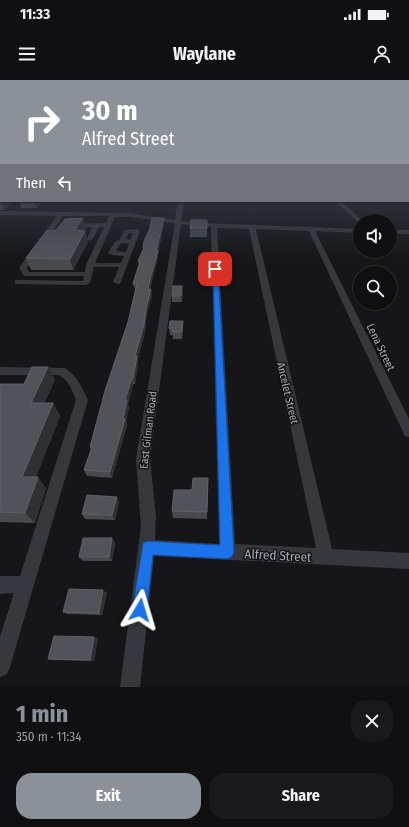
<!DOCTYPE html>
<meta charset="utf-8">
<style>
body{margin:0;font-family:"Fira Sans Condensed",sans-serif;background:#19191b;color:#f1f3f6;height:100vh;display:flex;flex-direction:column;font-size:15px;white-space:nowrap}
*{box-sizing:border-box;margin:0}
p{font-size:13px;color:#9c9d9f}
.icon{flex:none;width:22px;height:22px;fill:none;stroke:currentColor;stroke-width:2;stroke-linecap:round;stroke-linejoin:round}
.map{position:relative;height:607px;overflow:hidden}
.panel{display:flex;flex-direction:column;background:#101012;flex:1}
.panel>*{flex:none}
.guide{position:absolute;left:0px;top:0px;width:409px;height:122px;box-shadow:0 1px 3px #0004,0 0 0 1px #303032;background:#8c9099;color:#fff;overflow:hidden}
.tools{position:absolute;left:353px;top:134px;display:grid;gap:8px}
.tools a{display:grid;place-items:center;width:44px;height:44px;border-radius:50%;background:#101012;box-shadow:0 1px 3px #0004,0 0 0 1px #303032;font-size:20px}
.pin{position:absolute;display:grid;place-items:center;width:34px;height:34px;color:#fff;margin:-17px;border-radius:8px;box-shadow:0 2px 6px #0006}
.me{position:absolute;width:44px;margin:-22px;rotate:7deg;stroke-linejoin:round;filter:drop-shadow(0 0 3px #0008)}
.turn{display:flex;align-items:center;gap:14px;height:84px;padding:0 16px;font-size:18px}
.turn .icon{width:52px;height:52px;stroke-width:2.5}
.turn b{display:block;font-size:28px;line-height:34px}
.then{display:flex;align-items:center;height:38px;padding:0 16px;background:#0003;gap:8px;font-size:15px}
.round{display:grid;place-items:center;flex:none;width:42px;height:42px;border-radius:16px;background:#19191b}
.overview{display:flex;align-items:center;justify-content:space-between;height:68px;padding:0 16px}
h1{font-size:24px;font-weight:700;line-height:30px;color:#8c9099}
.action{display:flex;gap:8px;margin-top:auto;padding:8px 16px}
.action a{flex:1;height:46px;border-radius:16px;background:#8c9099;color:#fff;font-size:16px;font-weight:700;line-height:46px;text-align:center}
.action a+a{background:#19191b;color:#f1f3f6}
.status{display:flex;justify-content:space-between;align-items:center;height:28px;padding:0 20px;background:#101012;direction:ltr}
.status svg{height:11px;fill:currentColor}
header{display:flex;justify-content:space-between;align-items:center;height:52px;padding:0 16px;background:#101012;font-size:18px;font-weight:700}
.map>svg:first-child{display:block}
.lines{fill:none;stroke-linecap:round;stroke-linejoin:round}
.minor{fill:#37383d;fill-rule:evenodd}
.wall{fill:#47494d}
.shaded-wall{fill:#2f3033}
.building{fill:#525359;stroke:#5f6168}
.route{fill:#1a73e8;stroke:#114b97}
.labels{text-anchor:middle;stroke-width:3;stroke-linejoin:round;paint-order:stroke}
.street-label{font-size:11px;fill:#a8adb8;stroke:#111113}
.near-street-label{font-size:13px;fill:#a8adb8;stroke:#111113}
</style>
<div class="status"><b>11:33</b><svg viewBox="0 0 49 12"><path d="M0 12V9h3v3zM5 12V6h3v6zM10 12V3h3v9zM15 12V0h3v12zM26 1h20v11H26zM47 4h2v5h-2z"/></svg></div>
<header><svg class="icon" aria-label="menu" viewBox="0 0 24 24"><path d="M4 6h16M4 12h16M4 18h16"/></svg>Waylane<svg class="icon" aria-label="person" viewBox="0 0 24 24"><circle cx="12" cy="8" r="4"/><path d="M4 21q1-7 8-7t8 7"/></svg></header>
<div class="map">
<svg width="409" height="607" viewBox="0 0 409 607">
<rect width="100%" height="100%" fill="#161618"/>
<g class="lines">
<g class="minor">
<rect x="0" y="97" width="1" height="2"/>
<rect x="0" y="106" width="1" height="4"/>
<path d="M178,121H184L181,141L199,143L360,149V153L315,151L409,339V357L405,356L403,352L309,151L256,149L332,469L409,473V489L154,476L140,607H120L141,446L136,379L175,143L129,137H115L95,183H121L124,176L112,175L108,173L115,162L119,160L125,150L137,149L140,151L120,204H117L113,202L119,187H94L90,203L86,205L18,204H15V200L83,201L84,196H24L19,188L57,136L0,135V131L129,133L175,140ZM63,136H109L106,143L71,144L68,146L71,148L92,147L87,159L90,161L93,159L99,147H104L86,185L85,192H29L27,188ZM181,144L211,147L219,464L155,460L156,437L150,379ZM217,148L249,149L316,468L235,464ZM129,153H133L130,160L126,159ZM123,163L129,164L126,172L116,171L120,164Z"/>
<polygon points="222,121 247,121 248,122 245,124 225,123"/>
<polygon points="335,121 341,121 363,141 358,142"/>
<rect x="390" y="150" width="19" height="4"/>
<path d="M0,287L65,288C77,296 82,307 88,320L10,587L7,594L0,597V557L14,513L0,514V496H20L76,320C72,310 69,301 59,295H0Z"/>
</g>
</g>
<g class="wall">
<polygon points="0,111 4,130 0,130"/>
<polygon points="19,121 43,121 37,128 21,128"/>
<polygon points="164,138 164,144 158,173 158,177 150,209 152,215 147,234 145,252 138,278 138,283 135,304 133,304 128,324 129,327 126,340 127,345 112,398 87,396 84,390 91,369 90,367 128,242 135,210 133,204 139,185 138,181 143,170 143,168 150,148 150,146"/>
<polygon points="207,140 207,157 190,157 190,148"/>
<polygon points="86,149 85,150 88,162 73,190 31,190 26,178 51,151"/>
<polygon points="183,213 182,222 172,222 172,216"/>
<polygon points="183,241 183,248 182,259 173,259 173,255 170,255 169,248"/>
<polygon points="48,287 55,300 44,323 53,323 60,336 36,397 46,408 35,443 0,442 0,304 24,304"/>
<polygon points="208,398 207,439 173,438 172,431 192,410"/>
<polygon points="119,422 115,440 85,439 82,434"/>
<polygon points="112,458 115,463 112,481 83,481 79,477"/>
<polygon points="107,513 102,535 68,534 63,532"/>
<polygon points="98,558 94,581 54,580 48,579"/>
</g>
<g class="shaded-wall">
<polygon points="1,118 1,121 13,121 4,130 0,120 0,119"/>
<polygon points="34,121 43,121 37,128"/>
<polygon points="83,138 86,149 78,161 75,150"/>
<polygon points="164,138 164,144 158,173 158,177 151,205 149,215 148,209 150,199"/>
<polygon points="85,151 88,162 73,190 70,179"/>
<polygon points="182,206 183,213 182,222 181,216"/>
<polygon points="151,209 152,215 147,234 145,252 138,278 138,283 135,304 133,298 135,276"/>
<polygon points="183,241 183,248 182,259 182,252"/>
<polygon points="48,287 55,300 39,335 31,323"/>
<polygon points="132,298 133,304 128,324 129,327 126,340 127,345 112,398 110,392 123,339 125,320"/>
<polygon points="53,323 60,336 32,408 22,397"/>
<polygon points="38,397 46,408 35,443 25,433"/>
<polygon points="117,417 119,422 115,440 112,435"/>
<polygon points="112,458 115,463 112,481 109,477"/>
<polygon points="103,510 107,513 102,535 99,533"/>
<polygon points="94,557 98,558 94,581 90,580"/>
</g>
<g class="building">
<polygon points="0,111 1,111 1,118 0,119"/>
<polygon points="83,138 75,150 85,151 70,179 26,178 47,150 51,151 56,150 65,139"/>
<polygon points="152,138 164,138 156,171 158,171 150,199 148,209 151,209 146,228 144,245 135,276 137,276 133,298 132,298 125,320 127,320 123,339 125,339 110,392 84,390 92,367 90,367 105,311 128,242 137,204 133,204 135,197 140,182 138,181 144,168 143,168 144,161 151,146 150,146"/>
<polygon points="191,140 207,140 207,148 190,148"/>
<polygon points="173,206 182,206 181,216 172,216"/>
<polygon points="170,241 183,241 182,252 173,252 173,248 169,248"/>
<polygon points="32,287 48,287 31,323 53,323 22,397 38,397 25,433 0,432 0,304 24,304"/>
<polygon points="193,398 208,398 207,432 172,431 174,410 192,410"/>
<polygon points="87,415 117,417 112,435 82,434"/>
<polygon points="83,458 112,458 109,477 79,477"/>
<polygon points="69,509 103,510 99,533 63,532"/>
<polygon points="54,556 94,557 90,580 48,579"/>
</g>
<linearGradient id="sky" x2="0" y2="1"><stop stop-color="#0c0c0d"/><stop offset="0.53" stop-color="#363c48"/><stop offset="1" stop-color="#363c48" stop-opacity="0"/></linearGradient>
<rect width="409" height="179" fill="url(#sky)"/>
<polygon class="route" points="213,187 218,189 234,472 232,477 227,479 153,475 147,530 145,535 140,537 134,535 132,530 143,463 147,461 220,465"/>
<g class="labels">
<g class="street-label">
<text transform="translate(381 267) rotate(64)" y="4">Lena Street</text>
<text transform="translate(288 313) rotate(77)" y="4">Ancelet Street</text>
<text transform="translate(148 350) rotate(-83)" y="4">East Gilman Road</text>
</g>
<g class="near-street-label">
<text transform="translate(278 475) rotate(3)" y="5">Alfred Street</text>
</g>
</g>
</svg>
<div class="tools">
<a><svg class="icon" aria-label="sound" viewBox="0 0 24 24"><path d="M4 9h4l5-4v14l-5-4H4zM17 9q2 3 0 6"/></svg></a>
<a><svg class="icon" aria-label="search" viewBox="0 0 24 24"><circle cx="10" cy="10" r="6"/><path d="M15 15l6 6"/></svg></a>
</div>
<div class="pin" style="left:215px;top:189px;background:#d93025"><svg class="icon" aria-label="arrive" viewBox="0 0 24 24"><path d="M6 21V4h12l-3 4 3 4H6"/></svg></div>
<svg class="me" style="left:140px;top:530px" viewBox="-20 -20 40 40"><path d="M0-17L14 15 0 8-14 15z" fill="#1a73e8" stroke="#fff" stroke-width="4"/></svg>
<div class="guide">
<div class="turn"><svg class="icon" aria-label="right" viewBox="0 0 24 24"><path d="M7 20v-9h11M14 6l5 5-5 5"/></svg><div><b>30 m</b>Alfred Street</div></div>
<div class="then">Then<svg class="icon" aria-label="left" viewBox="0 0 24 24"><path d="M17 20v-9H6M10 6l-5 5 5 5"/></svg></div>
</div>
</div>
<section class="panel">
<div class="overview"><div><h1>1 min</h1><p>350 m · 11:34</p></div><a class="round"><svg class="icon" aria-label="close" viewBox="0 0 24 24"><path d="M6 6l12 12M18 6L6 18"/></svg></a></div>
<div class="action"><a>Exit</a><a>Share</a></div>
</section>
